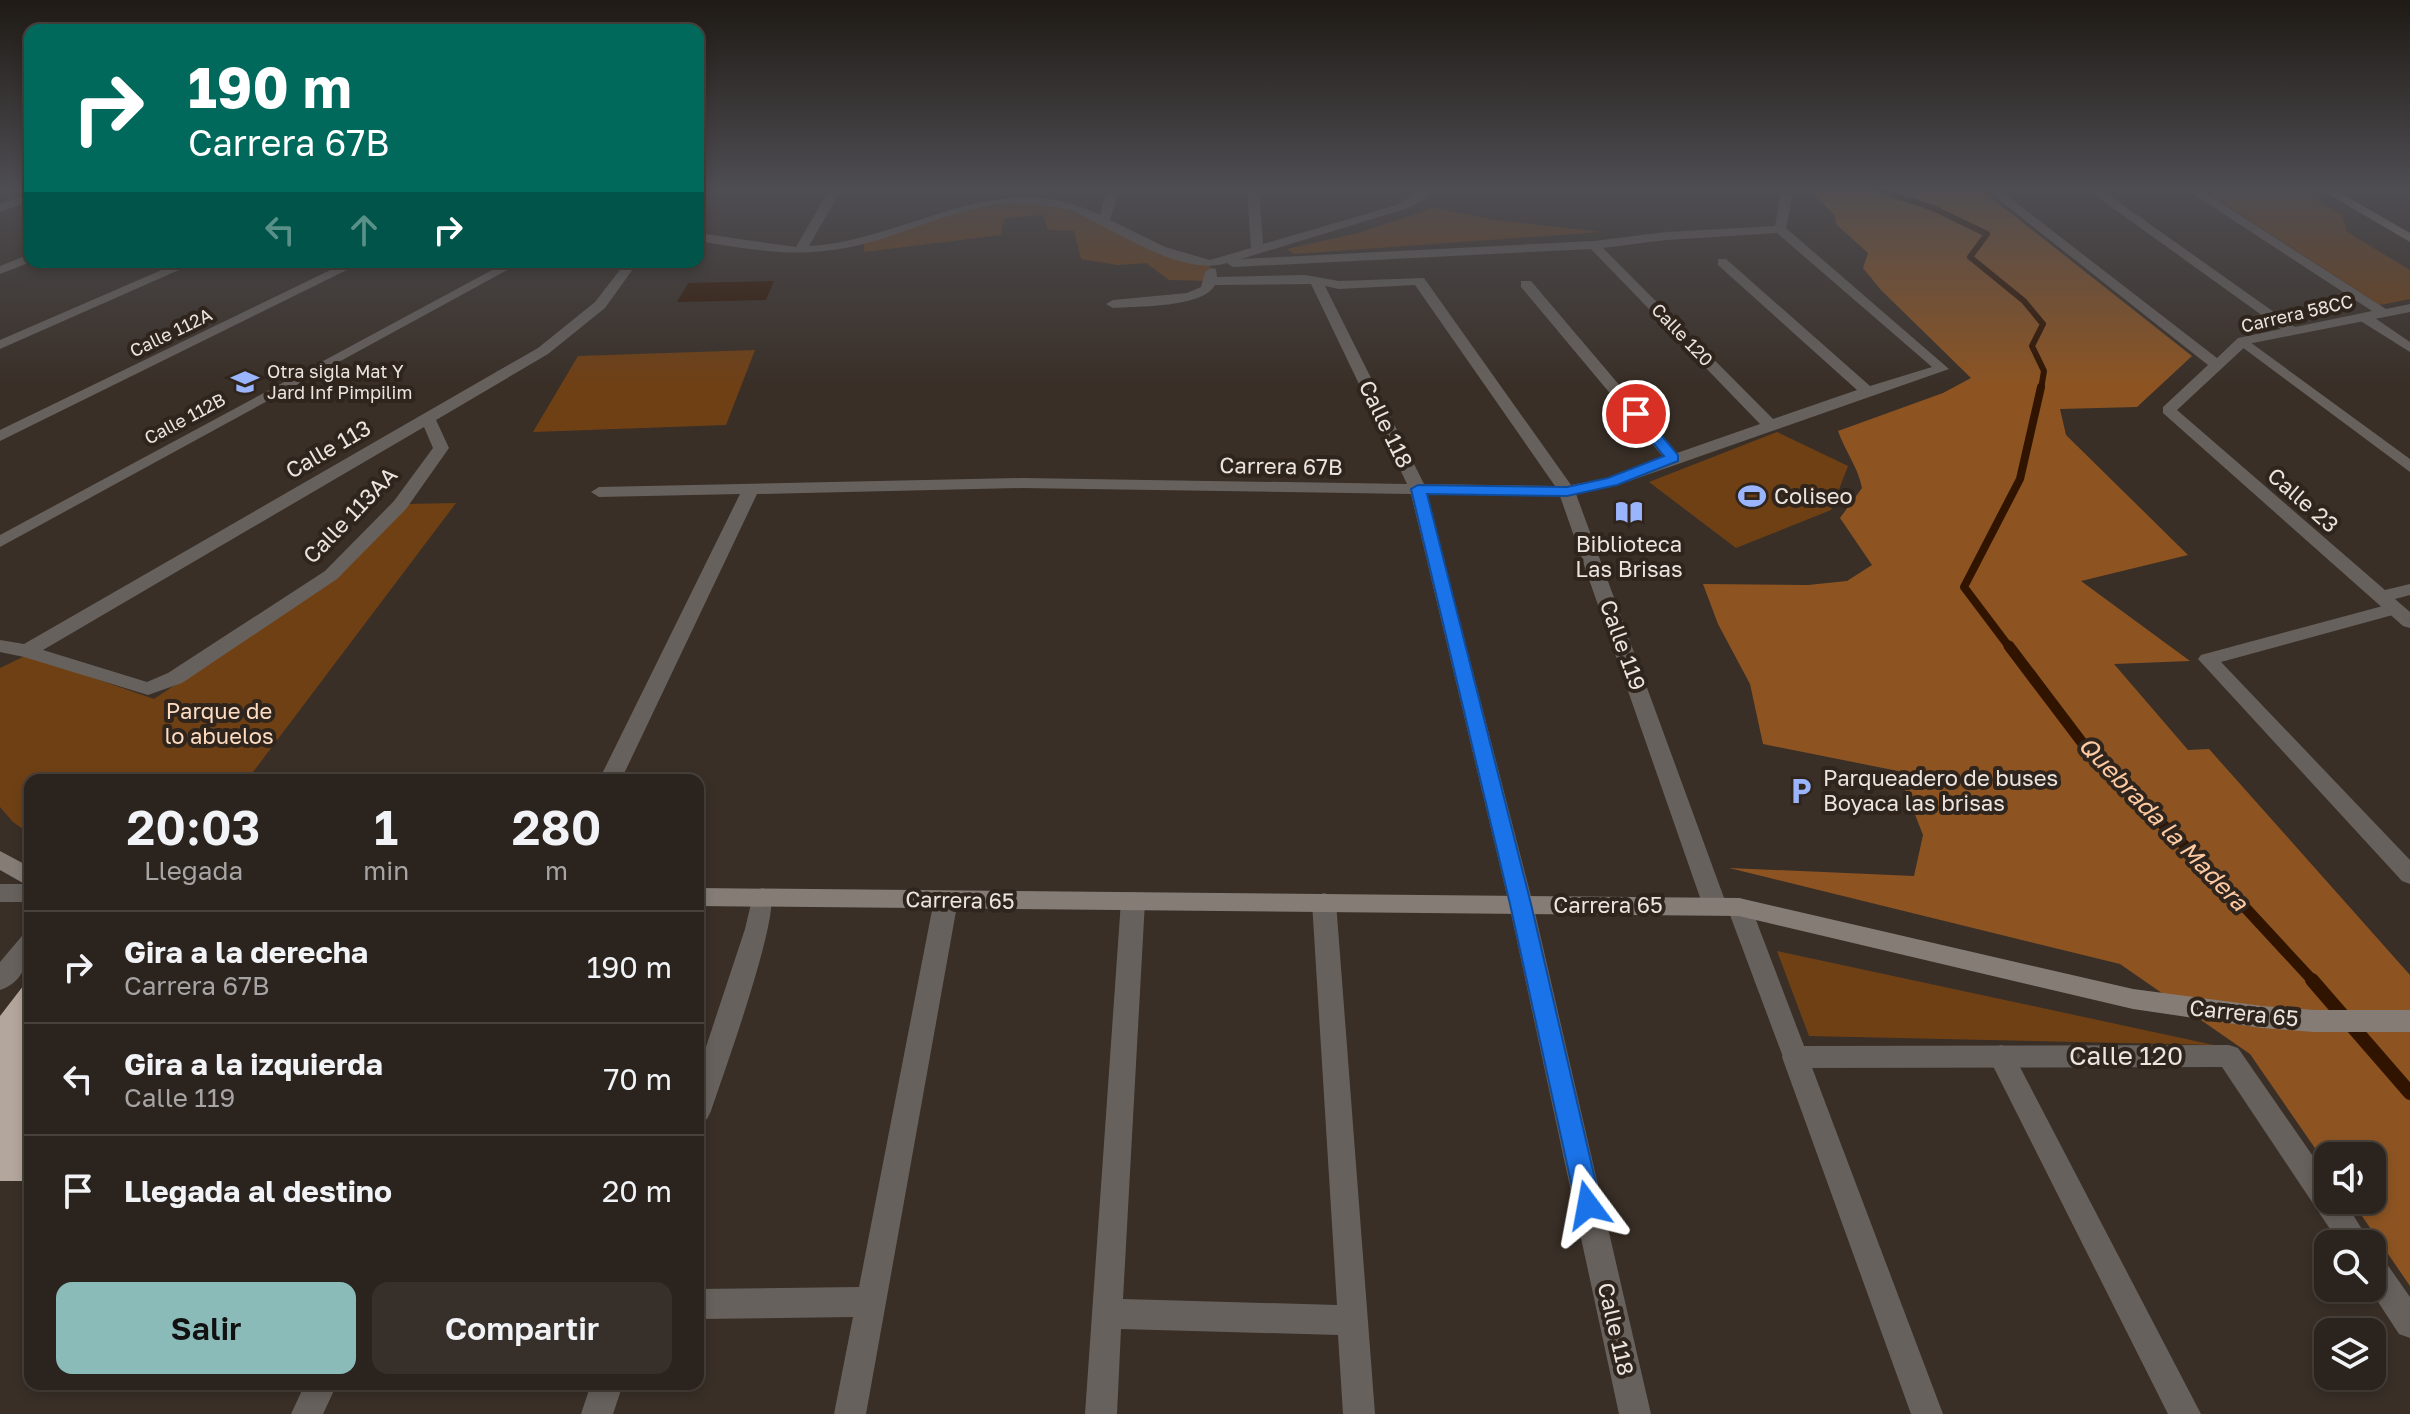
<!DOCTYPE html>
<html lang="es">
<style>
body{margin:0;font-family:"Golos Text",sans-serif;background:#372f2a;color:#f1f3f6;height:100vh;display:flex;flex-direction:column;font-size:30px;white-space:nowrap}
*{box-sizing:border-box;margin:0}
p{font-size:26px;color:#a6a4a4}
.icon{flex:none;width:44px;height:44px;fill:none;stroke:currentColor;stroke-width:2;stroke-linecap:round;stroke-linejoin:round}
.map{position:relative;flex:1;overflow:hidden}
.side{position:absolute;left:24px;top:774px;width:680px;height:616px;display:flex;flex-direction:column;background:#2b231d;border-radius:16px;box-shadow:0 4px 12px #0003,0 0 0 2px #47403b}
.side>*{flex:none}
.top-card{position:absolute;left:24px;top:24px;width:680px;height:244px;border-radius:16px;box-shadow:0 4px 12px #0003,0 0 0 2px #47403b;background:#00695c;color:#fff;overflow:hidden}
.tools{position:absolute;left:2314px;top:1142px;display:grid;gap:16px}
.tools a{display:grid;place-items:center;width:72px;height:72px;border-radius:16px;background:#2b231d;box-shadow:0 4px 12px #0003,0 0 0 2px #47403b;font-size:40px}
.pin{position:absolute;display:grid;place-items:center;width:68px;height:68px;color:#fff;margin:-34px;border:4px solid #fff;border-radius:50%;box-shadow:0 2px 8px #0007}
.me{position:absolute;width:88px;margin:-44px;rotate:347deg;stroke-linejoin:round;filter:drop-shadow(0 0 6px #0008)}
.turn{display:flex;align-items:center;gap:28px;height:168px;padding:0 32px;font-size:36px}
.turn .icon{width:104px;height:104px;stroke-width:2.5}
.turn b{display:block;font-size:56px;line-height:68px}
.lanes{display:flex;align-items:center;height:76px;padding:0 32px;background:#0003;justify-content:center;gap:40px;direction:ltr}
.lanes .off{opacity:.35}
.eta{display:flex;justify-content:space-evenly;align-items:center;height:136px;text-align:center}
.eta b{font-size:48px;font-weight:600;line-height:56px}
.primary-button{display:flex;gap:16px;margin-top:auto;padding:16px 32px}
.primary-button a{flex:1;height:92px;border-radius:16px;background:#8bbbb9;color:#111;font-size:32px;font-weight:600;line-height:92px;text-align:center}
.primary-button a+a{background:#372f2a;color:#f1f3f6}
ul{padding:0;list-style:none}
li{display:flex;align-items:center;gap:24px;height:112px;padding:0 32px;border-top:2px solid #47403b}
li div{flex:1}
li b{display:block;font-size:30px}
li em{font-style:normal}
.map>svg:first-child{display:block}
.green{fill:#704015}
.forest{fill:#8d5422}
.water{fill:#301400}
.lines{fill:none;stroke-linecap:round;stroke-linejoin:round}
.stream-far3{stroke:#301400;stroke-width:6}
.stream-far2{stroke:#301400;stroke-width:8}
.stream-far1{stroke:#301400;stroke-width:11}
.stream{stroke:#301400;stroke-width:14}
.building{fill:#b3a69c}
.service{fill:#67615d;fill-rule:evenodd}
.minor{fill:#67615d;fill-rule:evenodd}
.tertiary{fill:#67615d;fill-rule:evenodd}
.secondary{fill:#857c76;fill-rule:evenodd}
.route{fill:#1a73e8;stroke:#114b97;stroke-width:2}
.labels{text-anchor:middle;stroke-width:8;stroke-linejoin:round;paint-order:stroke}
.far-street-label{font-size:18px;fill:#ebe4df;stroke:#2f251d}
.far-poi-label{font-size:18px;fill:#ebe4df;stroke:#2f251d;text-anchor:start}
.street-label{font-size:22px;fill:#ebe4df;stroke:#2f251d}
.poi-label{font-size:22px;fill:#ebe4df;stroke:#2f251d;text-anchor:start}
.park-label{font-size:22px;fill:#fedcc2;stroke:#2f251d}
.water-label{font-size:24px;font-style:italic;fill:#fdcaa3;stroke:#2f251d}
.near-street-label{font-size:26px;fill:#ebe4df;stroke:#2f251d}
</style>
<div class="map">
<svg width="2410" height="1414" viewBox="0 0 2410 1414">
<rect width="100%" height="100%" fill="#392f27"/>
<g class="green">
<polygon points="2200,188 2296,188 2342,215 2347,232 2410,270 2410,299 2380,305"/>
<polygon points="1018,203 1056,206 1095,221 1150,249 1210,264 1211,281 1169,280 1146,263 1118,265 1081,259 1074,231 1048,230 1043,215 1004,218 1001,235 864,252 864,240 976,208"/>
<polygon points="1434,208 1495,220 1601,232 1294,254 1287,249 1358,233"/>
<polygon points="755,350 726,425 533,432 578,356"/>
<polygon points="1777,432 1848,466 1831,510 1736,548 1649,482"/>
<polygon points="456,503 247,780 30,780 30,834 13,822 0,807 0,668 27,655 154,699 339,576 406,504"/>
<polygon points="1777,951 2214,1045 1809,1036"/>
</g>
<path class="forest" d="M1808,188H1979L2192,356L2137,407L2060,409L2066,435L2188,555L2081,581L2190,661L2114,664L2188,750L2209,749L2410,975V1286L2351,1200H2372V1156H2328V1167L2250,1054L2120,964L1729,868L1914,876L1923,835L1898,771L1763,744L1750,684L1718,624L1703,584L1808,585L1847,581L1872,565L1840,518L1862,488C1858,467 1845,451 1838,431L1943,393L1971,378L1881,290L1863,268L1868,253L1836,224L1835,216Z"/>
<polygon class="water" points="774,281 766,300 677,302 688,283"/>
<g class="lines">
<polyline class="stream-far3" points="1873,188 1933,208 1987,234 1970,257 2024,301 2043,324 2032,346 2044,371 2041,389"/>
<polyline class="stream-far2" points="2010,648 1964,587 2020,479 2041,387"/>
<polyline class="stream-far1" points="2009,646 2093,757 2215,875 2314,982"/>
<polyline class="stream" points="2312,980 2410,1093"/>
</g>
<polygon class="building" points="30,977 30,1181 0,1181 0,1016"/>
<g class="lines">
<g class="service">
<polygon points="2359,314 2369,314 2410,342 2410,352 2359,320"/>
<polygon points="2243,337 2410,459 2410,472 2238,344 2236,341"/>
<polygon points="2394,603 2403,609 2400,613 2221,662 2410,860 2410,884 2402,881 2198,659 2201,655"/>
<path d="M762,888L770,891C782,913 722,1078 711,1111L707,1119L698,1123V1071L745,929L754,891Z"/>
<polygon points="946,891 954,894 958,900 866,1414 834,1414 853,1317 698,1319 698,1289 859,1287 934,900 938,894"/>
<polygon points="1133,892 1141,895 1145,901 1123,1299 1337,1305 1312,902 1316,896 1324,893 1332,896 1336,902 1375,1414 1343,1414 1338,1335 1121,1329 1117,1414 1085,1414 1121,901 1125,895"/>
<path d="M30,933C30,957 26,981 0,990V962L22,936Z"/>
<polygon points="2001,1045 2010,1048 2201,1414 2168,1414 1988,1056 1992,1048"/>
<polygon points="1795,1046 1804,1049 1808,1057 1943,1414 1911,1414 1782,1057 1786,1049"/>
<polygon points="305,1384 337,1384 323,1414 291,1414"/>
<polygon points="591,1384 623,1384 613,1414 581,1414"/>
</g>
<g class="minor">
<path d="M830,188H842L809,246C910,240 996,164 1100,215L1107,188H1119L1110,220L1165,247L1210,260L1251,248L1247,188H1259L1263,244L1397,205L1423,188H1436L1424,200L1405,209L1241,259L1594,241L1666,232L1775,226L1780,197L1778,188H1790L1792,197L1786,228L1949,369L1618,485L1576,494L1727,906L1723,912L1715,915L1707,912L1703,906L1560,496L1427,494L1533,904L1651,1414H1619L1509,904L1411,494L1022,488L757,494L621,780H599L740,494L599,497L591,492L599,487L1022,478L1407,484L1311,284L1215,285C1203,308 1138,306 1113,308L1106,304L1113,300L1187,293L1201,287L1205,272L1211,268L1216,269L1217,277L1305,275L1339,281L1424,278L1571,485L1608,478L1664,458L1521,287V281H1531L1677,453L1760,424L1591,249L1233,267L1227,263C1180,277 1117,230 1074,212C1062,207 1045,206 1032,204C976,198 920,229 867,243C803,260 761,251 698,241V233L796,247ZM1777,233L1932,367L1870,386L1726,259H1718V265L1857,390L1773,419L1603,248L1666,240ZM1415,285L1555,486L1424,484L1325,286L1339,289Z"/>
<polygon points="1984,188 1997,188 2217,358 2238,338 2281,329 2085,188 2099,188 2295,327 2372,311 2184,188 2198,188 2386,309 2410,304 2410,312 2248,344 2177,410 2385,590 2410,584 2410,595 2395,599 2410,612 2410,628 2403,626 2163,413 2163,407 2208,365"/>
<polygon points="30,194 30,201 0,212 0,204"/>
<polygon points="30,254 31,262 0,274 0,266"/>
<polygon points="347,262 363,262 0,441 0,430"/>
<polygon points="507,262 522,262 0,547 0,535"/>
<path d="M626,262H638L605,308L548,354L436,420L449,448L406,509L337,579L182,683L148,695L24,657L0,652V640L24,644L538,348L595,302ZM424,427L433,448L394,501L325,571L168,673L147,682L43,650Z"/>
<polygon points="1739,898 1747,901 1751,907 1804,1046 2229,1045 2238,1048 2328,1178 2328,1200 2344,1200 2371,1244 2340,1244 2222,1067 1795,1068 1786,1065 1727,907 1731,901"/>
<polygon points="2372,1253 2382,1257 2410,1297 2410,1338 2399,1334 2369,1288 2372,1288"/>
</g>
<g class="tertiary">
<polygon points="180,262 197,262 0,349 0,340"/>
<rect x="0" y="884" width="30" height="18"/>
</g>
<g class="secondary">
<polygon points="2318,188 2332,188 2410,233 2410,242"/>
<polygon points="0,851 30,867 30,887 0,870"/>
<polygon points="698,888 1739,898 2133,989 2262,1006 2314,1010 2410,1010 2410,1032 2314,1032 2262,1028 2133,1009 1739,916 698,906"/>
</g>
</g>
<linearGradient id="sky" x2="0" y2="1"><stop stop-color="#1f1a15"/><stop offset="0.49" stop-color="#4e4d52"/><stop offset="1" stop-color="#4e4d52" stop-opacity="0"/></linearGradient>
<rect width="2410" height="386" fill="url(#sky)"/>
<polygon class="route" points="1636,410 1641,411 1678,455 1678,461 1617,485 1567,496 1427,494 1531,904 1601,1205 1598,1214 1588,1217 1579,1214 1576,1205 1510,904 1411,489 1418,485 1567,487 1608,478 1664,456 1629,414"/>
<defs>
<g id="school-bare" transform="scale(2.16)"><path d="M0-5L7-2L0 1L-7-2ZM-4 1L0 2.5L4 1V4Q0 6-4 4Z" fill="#9bb5fd" stroke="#2f251d" stroke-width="2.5" paint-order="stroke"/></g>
<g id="stadium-bare" transform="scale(2.16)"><path d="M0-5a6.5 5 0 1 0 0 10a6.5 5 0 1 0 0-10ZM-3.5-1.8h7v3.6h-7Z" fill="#9bb5fd" stroke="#2f251d" stroke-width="2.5" paint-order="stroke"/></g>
<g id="library-bare" transform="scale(2.16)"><path d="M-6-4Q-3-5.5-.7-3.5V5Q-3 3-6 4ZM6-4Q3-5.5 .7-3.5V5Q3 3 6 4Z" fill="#9bb5fd" stroke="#2f251d" stroke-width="2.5" paint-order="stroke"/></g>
<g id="parking-bare" transform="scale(2.16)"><path d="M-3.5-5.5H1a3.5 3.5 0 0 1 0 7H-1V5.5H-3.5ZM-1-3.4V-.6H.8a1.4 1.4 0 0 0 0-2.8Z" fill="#9bb5fd" stroke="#2f251d" stroke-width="2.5" paint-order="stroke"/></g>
</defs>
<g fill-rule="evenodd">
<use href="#school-bare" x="245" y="382"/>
<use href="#stadium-bare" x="1752" y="496"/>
<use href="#library-bare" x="1629" y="512"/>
<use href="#parking-bare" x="1801" y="791"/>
</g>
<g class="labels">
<g class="far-street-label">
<text transform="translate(2297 314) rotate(-13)" y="6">Carrera 58CC</text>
<text transform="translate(171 333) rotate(-26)" y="6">Calle 112A</text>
<text transform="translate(1682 335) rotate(46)" y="6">Calle 120</text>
<text transform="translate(185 419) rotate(-28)" y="6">Calle 112B</text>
</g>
<g class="far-poi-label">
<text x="267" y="378">Otra sigla Mat Y<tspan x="267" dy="21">Jard Inf Pimpilim</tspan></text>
</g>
<g class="street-label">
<text transform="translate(1386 424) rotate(64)" y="8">Calle 118</text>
<text transform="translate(328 449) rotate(-30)" y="8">Calle 113</text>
<text transform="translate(1281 466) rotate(1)" y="8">Carrera 67B</text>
<text transform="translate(2303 500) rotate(41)" y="8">Calle 23</text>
<text transform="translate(350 515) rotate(-46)" y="8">Calle 113AA</text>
<text transform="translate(1623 645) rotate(70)" y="8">Calle 119</text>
<text transform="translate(960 900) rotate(1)" y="8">Carrera 65</text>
<text x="1608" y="913">Carrera 65</text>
<text transform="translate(2244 1013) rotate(6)" y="8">Carrera 65</text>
<text transform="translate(1616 1329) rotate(77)" y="8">Calle 118</text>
</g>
<g class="poi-label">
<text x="1774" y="504">Coliseo</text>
<text x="1629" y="552" text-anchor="middle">Biblioteca<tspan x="1629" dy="25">Las Brisas</tspan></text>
<text x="1823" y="786">Parqueadero de buses<tspan x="1823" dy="25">Boyaca las brisas</tspan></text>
</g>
<g class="park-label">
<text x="219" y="719">Parque de<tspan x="219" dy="25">lo abuelos</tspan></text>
</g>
<g class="water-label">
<text transform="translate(2163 824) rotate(46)" y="8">Quebrada la Madera</text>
</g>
<g class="near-street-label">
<text x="2126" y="1065">Calle 120</text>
</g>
</g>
</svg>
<div class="tools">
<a><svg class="icon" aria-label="sound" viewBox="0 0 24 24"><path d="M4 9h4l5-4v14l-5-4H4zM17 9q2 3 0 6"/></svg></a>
<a><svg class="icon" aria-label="search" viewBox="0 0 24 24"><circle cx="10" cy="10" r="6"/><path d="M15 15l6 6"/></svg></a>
<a><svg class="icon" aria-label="layers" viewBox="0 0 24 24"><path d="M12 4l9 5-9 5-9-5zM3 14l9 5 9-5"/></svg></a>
</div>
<div class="pin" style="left:1636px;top:414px;background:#d93025"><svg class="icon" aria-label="arrive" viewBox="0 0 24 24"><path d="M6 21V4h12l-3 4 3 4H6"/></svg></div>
<svg class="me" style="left:1588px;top:1205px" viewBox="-20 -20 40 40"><path d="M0-17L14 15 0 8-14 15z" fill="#1a73e8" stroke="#fff" stroke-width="4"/></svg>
<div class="top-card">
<div class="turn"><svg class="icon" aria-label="right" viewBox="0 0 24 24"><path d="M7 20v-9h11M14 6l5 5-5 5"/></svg><div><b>190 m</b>Carrera 67B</div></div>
<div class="lanes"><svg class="icon off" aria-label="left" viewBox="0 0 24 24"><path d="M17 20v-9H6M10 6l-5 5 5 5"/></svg><svg class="icon off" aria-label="ahead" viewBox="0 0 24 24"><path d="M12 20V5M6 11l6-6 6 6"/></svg><svg class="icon" aria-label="right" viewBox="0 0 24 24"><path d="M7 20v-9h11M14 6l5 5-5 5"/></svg></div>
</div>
<section class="side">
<div class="eta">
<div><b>20:03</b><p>Llegada</p></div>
<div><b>1</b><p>min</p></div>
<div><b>280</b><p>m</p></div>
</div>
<ul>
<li><svg class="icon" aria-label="right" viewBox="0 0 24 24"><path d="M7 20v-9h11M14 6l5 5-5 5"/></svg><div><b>Gira a la derecha</b><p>Carrera 67B</p></div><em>190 m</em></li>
<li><svg class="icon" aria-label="left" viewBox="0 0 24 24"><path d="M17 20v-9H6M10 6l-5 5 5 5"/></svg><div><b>Gira a la izquierda</b><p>Calle 119</p></div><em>70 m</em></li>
<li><svg class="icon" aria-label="arrive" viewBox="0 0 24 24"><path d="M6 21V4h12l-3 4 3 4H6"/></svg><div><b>Llegada al destino</b></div><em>20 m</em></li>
</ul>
<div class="primary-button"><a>Salir</a><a>Compartir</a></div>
</section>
</div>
